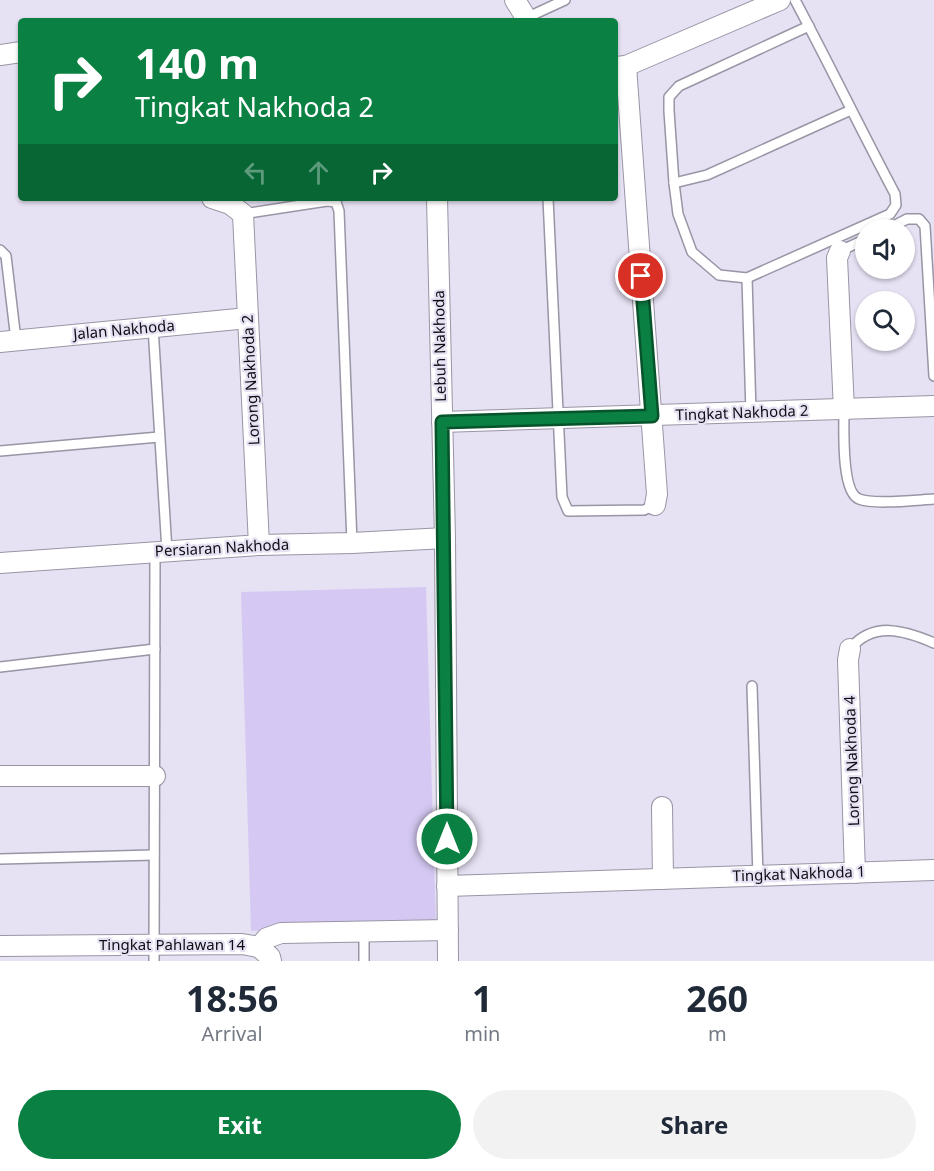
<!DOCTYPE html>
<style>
body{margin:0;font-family:"Noto Sans",sans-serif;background:#f2f2f3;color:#1f2937;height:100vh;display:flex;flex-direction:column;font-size:22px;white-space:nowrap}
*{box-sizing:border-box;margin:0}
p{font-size:20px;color:#747a83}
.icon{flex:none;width:33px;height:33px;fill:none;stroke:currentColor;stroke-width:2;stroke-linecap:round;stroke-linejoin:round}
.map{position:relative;height:961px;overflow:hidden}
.side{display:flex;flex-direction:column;background:#fff;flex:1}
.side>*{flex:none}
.banner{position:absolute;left:18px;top:18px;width:600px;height:183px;border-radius:6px;box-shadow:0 2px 4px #0004;background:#0b8043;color:#fff;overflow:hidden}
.tools{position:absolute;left:855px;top:219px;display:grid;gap:12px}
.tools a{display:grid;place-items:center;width:60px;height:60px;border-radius:50%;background:#fff;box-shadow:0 2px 4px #0004;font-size:30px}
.pin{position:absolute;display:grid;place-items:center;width:51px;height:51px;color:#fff;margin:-26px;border:3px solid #fff;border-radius:50%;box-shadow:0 2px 6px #0007}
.me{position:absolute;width:66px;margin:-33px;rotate:0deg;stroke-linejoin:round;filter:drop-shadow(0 0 4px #0008)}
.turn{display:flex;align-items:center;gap:21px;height:126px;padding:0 18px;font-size:27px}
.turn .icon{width:78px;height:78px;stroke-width:2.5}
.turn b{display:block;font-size:42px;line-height:51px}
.lanes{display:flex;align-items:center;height:57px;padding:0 18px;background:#0003;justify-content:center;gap:30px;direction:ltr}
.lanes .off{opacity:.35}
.eta{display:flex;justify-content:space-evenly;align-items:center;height:102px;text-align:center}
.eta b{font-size:36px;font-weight:700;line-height:42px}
.action{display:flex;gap:12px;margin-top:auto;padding:12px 18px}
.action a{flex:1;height:69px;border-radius:36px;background:#0b8043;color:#fff;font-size:24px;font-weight:700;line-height:69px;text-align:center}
.action a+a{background:#f2f2f3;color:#1f2937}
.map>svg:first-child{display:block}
.green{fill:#d5c9f3}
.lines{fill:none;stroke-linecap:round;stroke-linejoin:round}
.lane-casing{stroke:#9995a5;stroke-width:12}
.street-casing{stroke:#9995a5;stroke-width:22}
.lane{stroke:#fff;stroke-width:9}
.street{stroke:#fff;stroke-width:20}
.route-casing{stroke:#07532c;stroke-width:15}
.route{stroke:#0b8043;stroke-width:10}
.labels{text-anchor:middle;stroke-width:4.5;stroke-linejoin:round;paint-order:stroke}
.street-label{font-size:15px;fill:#0f0e14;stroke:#e6e1f3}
</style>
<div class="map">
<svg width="934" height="961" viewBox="0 0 934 961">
<rect width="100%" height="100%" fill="#e6e1f3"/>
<polygon class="green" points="426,587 436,926 251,931 241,592"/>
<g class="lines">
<g class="lane-casing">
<g id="lane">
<path d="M795,0C829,64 861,130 895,194L896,205L890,214L747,278L719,275L692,252L678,214L674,183L669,111V97L679,86L809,26"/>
<polyline points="526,18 565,0"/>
<polyline points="674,183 707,175 851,110"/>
<polyline points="548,198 562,497 568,511 644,510 655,505"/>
<polyline points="243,214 327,201 336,202 339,211 352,543"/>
<polyline points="886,230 907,219 919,219 925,226 934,376"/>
<polyline points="0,250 6,256 16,340"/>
<polyline points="840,251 866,239"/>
<polyline points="747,278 751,413"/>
<polyline points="153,327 167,551"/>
<path d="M844,410C844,428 841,492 859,499C874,505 916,500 934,499"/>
<polyline points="0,451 159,437"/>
<path d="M850,649C873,621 904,630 934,643"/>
<polyline points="0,667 155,649"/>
<polyline points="752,686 758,876"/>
<polyline points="0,859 154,855"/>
<polyline points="364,931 364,961"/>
<polyline points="154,961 155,552"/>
</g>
</g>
<g class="street-casing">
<g id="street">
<polyline points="515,0 528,21"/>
<polyline points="0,55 21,52"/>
<polyline points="626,66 657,494 655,505"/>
<polyline points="615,67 626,66 780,0"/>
<polyline points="212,198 230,204 243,214 259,545"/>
<polyline points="437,198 445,538 448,961"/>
<polyline points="840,251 837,258 844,410"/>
<polyline points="0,342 248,318"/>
<polyline points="442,422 934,406"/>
<polyline points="0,563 259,545 352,543 445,538"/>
<polyline points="850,649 848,660 855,873"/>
<polyline points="0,776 155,776"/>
<polyline points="662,807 663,879"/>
<polyline points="447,886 934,870"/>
<polyline points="0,946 242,944 259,947"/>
<polyline points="259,947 267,938 281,933 448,930"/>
<polyline points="259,947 270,957 271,961"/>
</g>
</g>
<use href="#lane" class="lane"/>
<use href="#street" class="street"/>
</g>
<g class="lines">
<g class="route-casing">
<polyline id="route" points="447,839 442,422 652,416 641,276"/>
</g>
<use href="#route" class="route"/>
</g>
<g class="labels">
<g class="street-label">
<text transform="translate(124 330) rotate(-5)" y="5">Jalan Nakhoda</text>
<text transform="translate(440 346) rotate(-91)" y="5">Lebuh Nakhoda</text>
<text transform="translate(251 380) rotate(-93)" y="5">Lorong Nakhoda 2</text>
<text transform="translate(742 413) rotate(-2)" y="5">Tingkat Nakhoda 2</text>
<text transform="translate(222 548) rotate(-3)" y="5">Persiaran Nakhoda</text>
<text transform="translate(852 761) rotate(-92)" y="5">Lorong Nakhoda 4</text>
<text transform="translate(799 874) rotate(-2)" y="5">Tingkat Nakhoda 1</text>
<text x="172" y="950">Tingkat Pahlawan 14</text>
</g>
</g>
</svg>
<div class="tools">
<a><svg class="icon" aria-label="sound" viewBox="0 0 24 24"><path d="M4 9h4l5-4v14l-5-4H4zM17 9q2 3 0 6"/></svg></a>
<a><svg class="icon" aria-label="search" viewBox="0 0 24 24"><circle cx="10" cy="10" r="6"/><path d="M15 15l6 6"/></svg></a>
</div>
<div class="pin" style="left:641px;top:276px;background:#d93025"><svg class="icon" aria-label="arrive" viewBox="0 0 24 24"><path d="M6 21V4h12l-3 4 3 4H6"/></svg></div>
<svg class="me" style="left:447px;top:839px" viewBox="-20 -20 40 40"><circle r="17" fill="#0b8043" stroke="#fff" stroke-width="3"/><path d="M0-11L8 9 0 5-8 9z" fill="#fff"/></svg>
<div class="banner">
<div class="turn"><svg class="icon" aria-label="right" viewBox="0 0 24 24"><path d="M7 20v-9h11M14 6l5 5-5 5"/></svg><div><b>140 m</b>Tingkat Nakhoda 2</div></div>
<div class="lanes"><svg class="icon off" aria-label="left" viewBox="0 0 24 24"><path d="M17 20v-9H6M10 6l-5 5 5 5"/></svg><svg class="icon off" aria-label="ahead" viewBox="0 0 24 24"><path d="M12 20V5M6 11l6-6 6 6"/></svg><svg class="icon" aria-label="right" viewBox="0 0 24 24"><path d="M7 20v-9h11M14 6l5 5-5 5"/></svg></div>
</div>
</div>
<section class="side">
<div class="eta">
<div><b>18:56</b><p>Arrival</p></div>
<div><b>1</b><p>min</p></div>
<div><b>260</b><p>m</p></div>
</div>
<div class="action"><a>Exit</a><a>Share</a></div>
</section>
